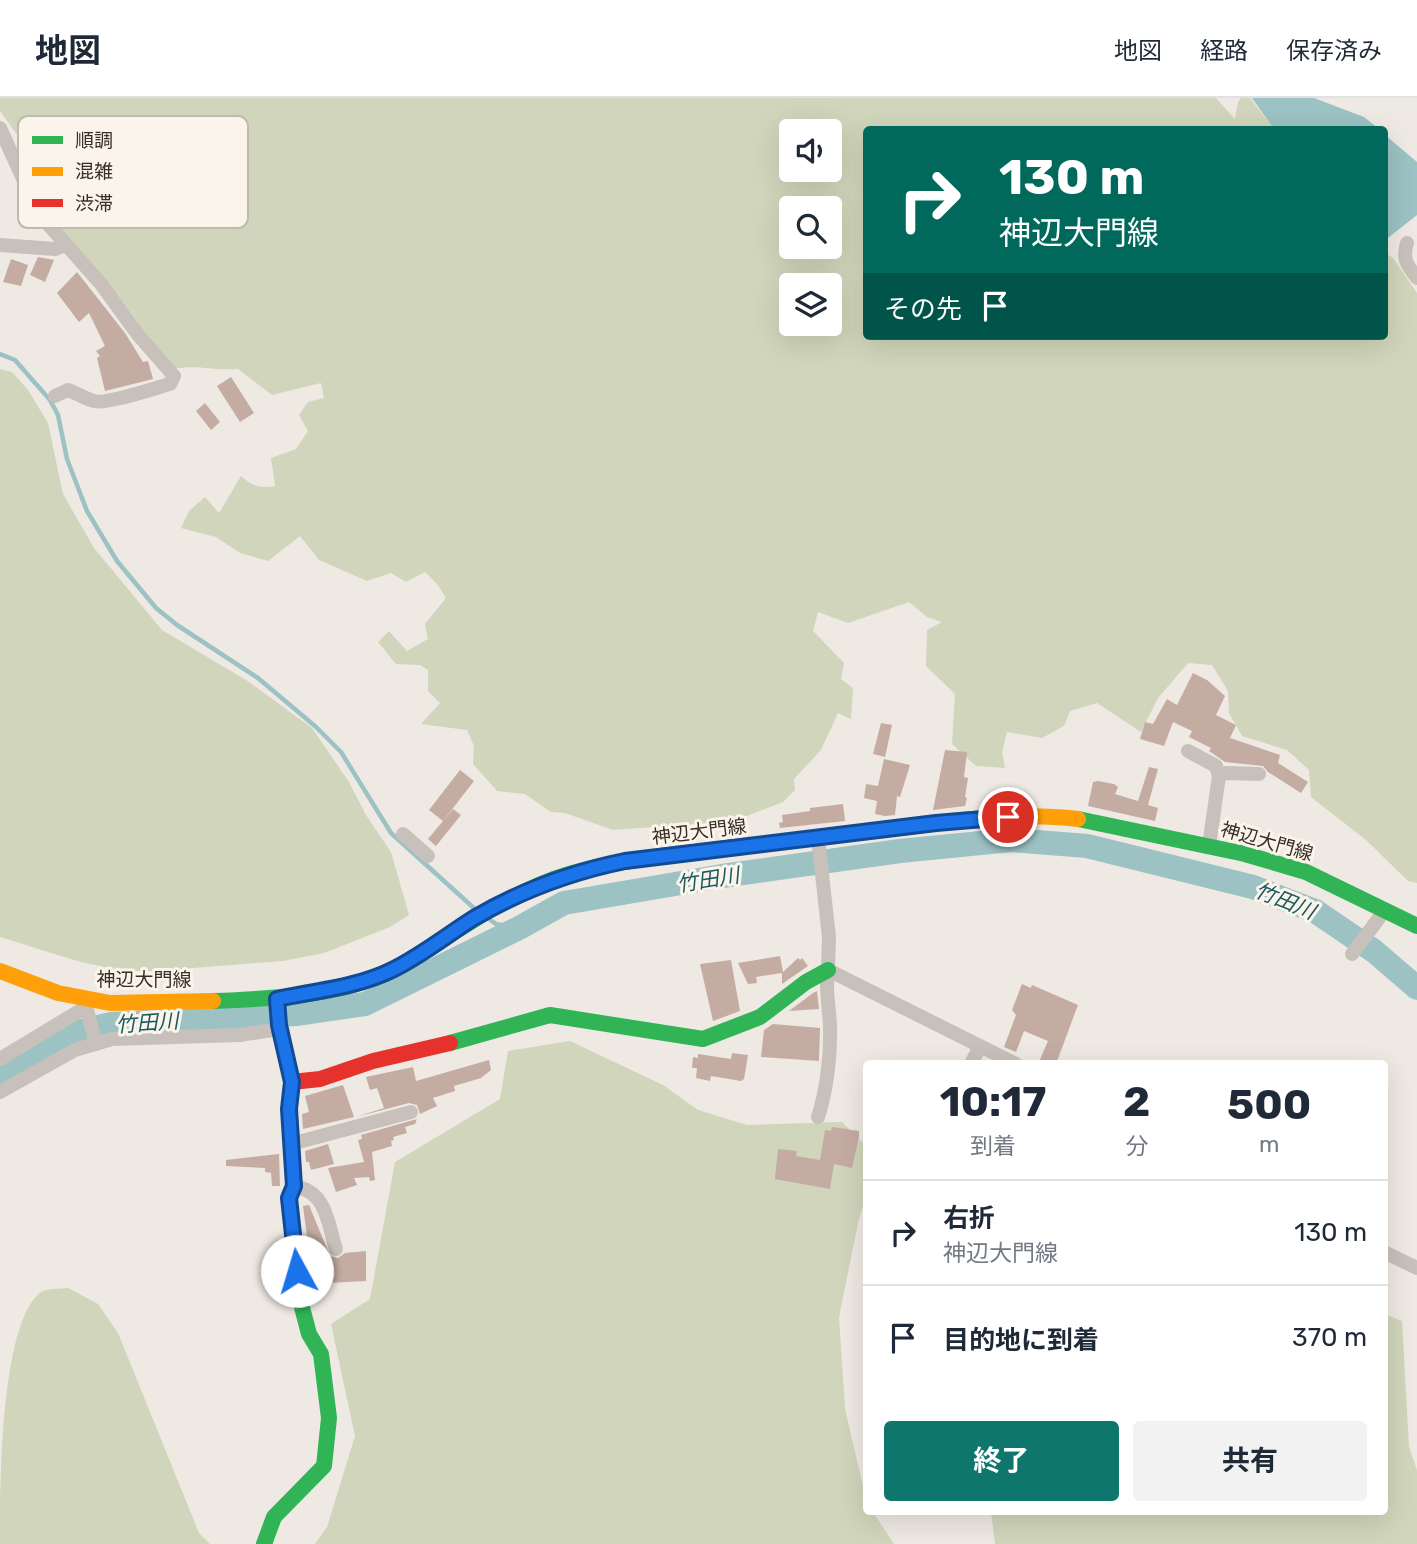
<!DOCTYPE html>
<html lang="ja">
<meta charset="utf-8">
<style>
body{margin:0;font-family:Rubik,"Noto Sans JP",sans-serif;background:#f2f2f3;color:#1f2937;height:100vh;display:flex;flex-direction:column;font-size:26px;white-space:nowrap}
*{box-sizing:border-box;margin:0}
p{font-size:23px;color:#747a83}
.icon{flex:none;width:38px;height:38px;fill:none;stroke:currentColor;stroke-width:2;stroke-linecap:round;stroke-linejoin:round}
.map{position:relative;flex:1;overflow:hidden}
.sheet{position:absolute;left:863px;top:962px;width:525px;height:455px;display:flex;flex-direction:column;background:#fff;border-radius:7px;box-shadow:0 7px 28px #0002}
.sheet>*{flex:none}
.hud{position:absolute;left:863px;top:28px;width:525px;height:214px;border-radius:7px;box-shadow:0 7px 28px #0002;background:#00695c;color:#fff;overflow:hidden}
.controls{position:absolute;left:779px;top:21px;display:grid;gap:14px}
.controls a{display:grid;place-items:center;width:63px;height:63px;border-radius:7px;background:#fff;box-shadow:0 7px 28px #0002;font-size:35px}
.pin{position:absolute;display:grid;place-items:center;width:60px;height:60px;color:#fff;margin:-30px;border:4px solid #fff;border-radius:50%;box-shadow:0 2px 7px #0007}
.me{position:absolute;width:77px;margin:-38px;rotate:354deg;stroke-linejoin:round;filter:drop-shadow(0 0 5px #0008)}
.turn{display:flex;align-items:center;gap:24px;height:147px;padding:0 21px;font-size:32px}
.turn .icon{width:91px;height:91px;stroke-width:2.5}
.turn b{display:block;font-size:49px;line-height:60px}
.then{display:flex;align-items:center;height:66px;padding:0 21px;background:#0003;gap:14px;font-size:26px}
.eta{display:flex;justify-content:space-evenly;align-items:center;height:119px;text-align:center}
.eta b{font-size:42px;font-weight:700;line-height:49px}
.button{display:flex;gap:14px;margin-top:auto;padding:14px 21px}
.button a{flex:1;height:80px;border-radius:7px;background:#0f766e;color:#fff;font-size:28px;font-weight:700;line-height:80px;text-align:center}
.button a+a{background:#f2f2f3;color:#1f2937}
ul{padding:0;list-style:none}
li{display:flex;align-items:center;gap:21px;height:105px;padding:0 21px;border-top:2px solid #e0e1e3}
li div{flex:1}
li b{display:block;font-size:26px}
li em{font-style:normal}
header{display:flex;align-items:center;gap:42px;box-sizing:border-box;height:98px;padding:0 35px;background:#fff;border-bottom:2px solid #e0e1e3}
header strong{font-size:33px}
nav{display:flex;gap:38px;margin-inline-start:auto;font-size:24px}
.map>svg:first-child{display:block}
.green{fill:#d0d5bb;fill-rule:evenodd}
.water{fill:#9cc2c3}
.lines{fill:none;stroke-linecap:round;stroke-linejoin:round}
.stream{stroke:#9cc2c3;stroke-width:4.5}
.river{stroke:#9cc2c3;stroke-width:24}
.building{fill:#c4aca3}
.street{stroke:#c8c1bb;stroke-width:14}
.fast{stroke:#30b455;stroke-width:16}
.slow{stroke:#ff9f0a;stroke-width:16}
.jam{stroke:#e5322d;stroke-width:16}
.route-casing{stroke:#114b97;stroke-width:18}
.route{stroke:#1a73e8;stroke-width:12}
.labels{text-anchor:middle;stroke-width:6;stroke-linejoin:round;paint-order:stroke}
.street-label{font-size:19px;fill:#3a2e28;stroke:#fbf4ea}
.water-label{font-size:21px;font-style:italic;fill:#195a60;stroke:#fbf4ea}
.key{fill:#fbf4ea;stroke:#c1b9b0;stroke-width:2}
.key-label{font-size:19px;fill:#3a2e28}
</style>
<header>
<strong>地図</strong>
<nav><a>地図</a><a>経路</a><a>保存済み</a></nav>
</header>
<div class="map">
<svg width="1417" height="1446" viewBox="0 0 1417 1446">
<rect width="100%" height="100%" fill="#efe9e3"/>
<g class="green">
<path d="M0,0H1216L1235,21L1238,4L1241,0H1250L1274,31L866,32V238H1384V154L1393,160L1417,195V785L1408,783L1366,742L1311,699L1309,672L1287,652L1242,638L1229,615L1228,593L1212,567L1188,565L1158,600L1141,634L1097,605L1070,613L1064,628L1042,640L1007,634L1002,654L1005,670L976,668L952,646L955,596L926,568L927,532L942,524L927,519L909,504L848,525L818,514L813,533L844,565L841,581L853,590L851,621L838,615L821,652L794,681L795,692L783,704L734,723L613,732L565,715L551,714L525,696L497,693L473,666L474,648L467,632L421,626L440,605L428,593V572L420,567L396,566L378,544L389,533L407,553L428,541L425,526L446,500L437,486L425,474L406,484L391,475L367,483L319,462L300,438L268,463L240,455L216,439L181,430L189,413L205,399L219,415L241,378C252,388 261,391 275,388L271,360L296,351L308,333L299,317L308,304L324,300L321,285L272,297L238,271C213,273 198,266 172,271L141,237L138,224L117,196L53,126L60,119L80,128H94L83,108L67,109L50,95L65,90L68,80L60,56L44,50L28,52L0,13ZM791,33H830V72H791ZM791,110H830V149H791ZM791,187H830V226H791Z"/>
<path d="M0,271L12,274L28,292L48,325L63,396L94,450L162,532L246,582L312,630L349,684L366,717L391,754L409,817L390,829L324,855L283,863L154,873C99,875 52,854 0,839Z"/>
<polygon points="570,943 663,987 698,1012 747,1027 842,1024 866,1048 866,1097 858,1125 839,1219 845,1311 866,1401 866,1414 873,1414 894,1446 315,1446 327,1429 355,1338 331,1226 370,1201 395,1064 500,1001 508,953"/>
<path d="M68,1190L98,1206L118,1235L199,1435L210,1446H0C0,1390 0,1224 41,1194C48,1190 60,1191 68,1190Z"/>
<polygon points="1384,1216 1402,1223 1409,1349 1417,1372 1417,1446 995,1446 991,1414 1384,1414"/>
</g>
<g class="water">
<polygon points="1252,0 1314,0 1364,19 1379,31 1274,31"/>
<polygon points="1384,36 1417,64 1417,117 1384,143"/>
</g>
<g class="lines">
<g class="stream">
<polyline points="0,256 15,262 50,302 58,317 67,361 87,413 117,463 156,510 177,527 258,580 316,629 341,654 391,735 476,812"/>
<polyline points="489,821 496,826 519,830"/>
</g>
<polyline class="river" points="0,978 77,934 111,926 296,916 365,906 519,830 564,805 722,778 900,753 1011,742 1087,748 1253,789 1315,813 1374,853 1417,890"/>
</g>
<g class="building">
<polygon points="38,159 54,162 45,184 30,177"/>
<polygon points="11,161 28,167 21,188 3,184"/>
<polygon points="77,174 125,235 143,264 148,263 153,281 105,293 97,260 100,258 96,253 105,248 89,215 79,224 57,195"/>
<polygon points="231,279 254,315 240,324 217,288"/>
<polygon points="205,305 220,324 211,332 196,313"/>
<polygon points="1193,575 1207,582 1225,598 1216,617 1236,627 1230,640 1280,657 1278,665 1308,684 1301,695 1268,674 1263,668 1225,664 1209,653 1211,650 1189,639 1192,633 1173,624 1164,648 1140,641 1145,624 1153,626 1167,601 1177,607"/>
<polygon points="881,625 892,627 885,659 873,656"/>
<polygon points="945,652 967,654 964,679 968,680 965,699 967,700 965,708 933,712"/>
<polygon points="884,661 910,667 900,699 897,698 895,717 885,718 875,716 877,703 864,700 866,686 878,688"/>
<polygon points="1149,669 1158,671 1148,707 1158,710 1155,723 1088,708 1093,684 1098,683 1114,686 1118,689 1115,696 1138,703"/>
<polygon points="460,672 474,683 443,723 429,712"/>
<polygon points="843,706 845,723 780,730 779,725 783,724 782,717 810,713 810,710"/>
<polygon points="453,711 461,717 436,748 428,741"/>
<polygon points="780,858 783,874 798,860 800,862 802,860 808,868 782,886 782,875 756,879 757,885 748,886 738,865"/>
<polygon points="731,862 740,913 713,923 700,866"/>
<polygon points="1022,886 1031,890 1032,887 1078,907 1056,966 1038,966 1048,943 1024,933 1016,954 1004,949 1016,917 1012,912"/>
<polygon points="817,893 819,911 789,913 813,895"/>
<polygon points="773,926 820,930 819,963 761,959 764,932"/>
<polygon points="732,955 748,957 744,981 741,983 711,978 710,983 696,980 697,970 692,970 693,959 698,960 698,956 731,961"/>
<polygon points="489,962 491,972 481,980 454,988 455,993 433,1000 437,1008 420,1016 417,1007 409,1005 356,1019 384,1010 377,990 370,992 366,979 413,969 416,983"/>
<polygon points="343,987 354,1019 303,1031 302,1016 309,1014 305,998"/>
<polygon points="417,1021 415,1026 405,1029 407,1035 393,1039 394,1042 391,1043 392,1048 372,1054 375,1082 370,1083 369,1079 354,1080 357,1087 336,1094 328,1070 364,1064 358,1042 362,1041 361,1037"/>
<polygon points="832,1029 859,1033 859,1038 852,1070 834,1066 830,1091 775,1081 778,1051 797,1053 796,1058 820,1062 825,1032 831,1033"/>
<polygon points="328,1046 334,1066 311,1072 309,1064 306,1064 305,1053"/>
<polygon points="279,1056 280,1088 272,1088 271,1075 265,1074 265,1070 226,1068 226,1062"/>
<polygon points="309,1107 330,1158 338,1160 345,1155 366,1153 366,1183 328,1185 329,1190 314,1192 303,1108"/>
</g>
<g class="lines">
<g class="street">
<path d="M0,30L39,116L101,186L139,238L174,278L170,286C155,290 105,307 94,303C85,301 77,295 68,292L55,298"/>
<path d="M1407,145C1402,161 1407,167 1417,180"/>
<polyline points="0,147 55,151 64,147"/>
<polyline points="1188,653 1216,668 1219,678 1209,748"/>
<polyline points="1219,678 1225,675 1259,676"/>
<polyline points="403,736 428,758"/>
<polyline points="818,740 829,839 828,872 1016,966"/>
<polyline points="1352,856 1385,812"/>
<polyline points="85,904 96,946"/>
<polyline points="0,961 86,909"/>
<polyline points="971,966 980,948"/>
<polyline points="0,994 75,952 112,941 240,937 279,931"/>
<path d="M818,1019C827,991 831,956 830,927C829,908 825,891 828,872"/>
<polyline points="291,1046 411,1014"/>
<path d="M294,1088C327,1094 327,1123 336,1151"/>
<polyline points="1384,1154 1417,1170"/>
</g>
<g class="fast">
<polyline points="1078,721 1245,756 1306,774 1417,828"/>
<path d="M213,903C268,901 345,898 394,871C444,843 489,808 541,786C589,766 641,761 692,755C741,749 790,743 839,737"/>
<polyline points="450,945 550,917 703,941 760,919 806,884 828,872"/>
<polyline points="264,1446 274,1419 324,1368 329,1320 321,1256 309,1236 299,1198 289,1100 294,1088 289,1011 292,984 279,931 277,901"/>
</g>
<g class="slow">
<path d="M839,737C918,728 999,712 1078,721"/>
<polyline points="0,873 58,895 110,905 213,903"/>
</g>
<polyline class="jam" points="292,984 320,981 373,963 450,945"/>
</g>
<g class="lines">
<g class="route-casing">
<path id="route" d="M297,1173L289,1100L294,1088L289,1011L292,984L279,927L277,901C315,893 358,889 392,872C421,858 447,837 474,820C522,792 571,774 625,763L936,725L1008,719"/>
</g>
<use href="#route" class="route"/>
</g>
<g class="labels">
<g class="street-label">
<text transform="translate(699 733) rotate(-7)" y="7">神辺大門線</text>
<text transform="translate(1267 743) rotate(16)" y="7">神辺大門線</text>
<text x="144" y="888">神辺大門線</text>
</g>
<g class="water-label">
<text transform="translate(708 782) rotate(-9)" y="7">竹田川</text>
<text transform="translate(1285 803) rotate(22)" y="7">竹田川</text>
<text transform="translate(147 925) rotate(-4)" y="7">竹田川</text>
</g>
</g>
<rect x="18" y="18" width="230" height="112" rx="10" class="key"/>
<rect x="32" y="38" width="31" height="8" fill="#30b455"/>
<rect x="32" y="69" width="31" height="9" fill="#ff9f0a"/>
<rect x="32" y="101" width="31" height="8" fill="#e5322d"/>
<g class="key-label">
<text x="75" y="49">順調</text>
<text x="75" y="80">混雑</text>
<text x="75" y="112">渋滞</text>
</g>
</svg>
<div class="controls">
<a><svg class="icon" aria-label="sound" viewBox="0 0 24 24"><path d="M4 9h4l5-4v14l-5-4H4zM17 9q2 3 0 6"/></svg></a>
<a><svg class="icon" aria-label="search" viewBox="0 0 24 24"><circle cx="10" cy="10" r="6"/><path d="M15 15l6 6"/></svg></a>
<a><svg class="icon" aria-label="layers" viewBox="0 0 24 24"><path d="M12 4l9 5-9 5-9-5zM3 14l9 5 9-5"/></svg></a>
</div>
<div class="pin" style="left:1008px;top:719px;background:#d93025"><svg class="icon" aria-label="arrive" viewBox="0 0 24 24"><path d="M6 21V4h12l-3 4 3 4H6"/></svg></div>
<svg class="me" style="left:297px;top:1173px" viewBox="-20 -20 40 40"><circle r="19" fill="#fff"/><path d="M0-13L10 11 0 6-10 11z" fill="#1a73e8"/></svg>
<div class="hud">
<div class="turn"><svg class="icon" aria-label="right" viewBox="0 0 24 24"><path d="M7 20v-9h11M14 6l5 5-5 5"/></svg><div><b>130 m</b>神辺大門線</div></div>
<div class="then">その先<svg class="icon" aria-label="arrive" viewBox="0 0 24 24"><path d="M6 21V4h12l-3 4 3 4H6"/></svg></div>
</div>
<section class="sheet">
<div class="eta">
<div><b>10:17</b><p>到着</p></div>
<div><b>2</b><p>分</p></div>
<div><b>500</b><p>m</p></div>
</div>
<ul>
<li><svg class="icon" aria-label="right" viewBox="0 0 24 24"><path d="M7 20v-9h11M14 6l5 5-5 5"/></svg><div><b>右折</b><p>神辺大門線</p></div><em>130 m</em></li>
<li><svg class="icon" aria-label="arrive" viewBox="0 0 24 24"><path d="M6 21V4h12l-3 4 3 4H6"/></svg><div><b>目的地に到着</b></div><em>370 m</em></li>
</ul>
<div class="button"><a>終了</a><a>共有</a></div>
</section>
</div>
